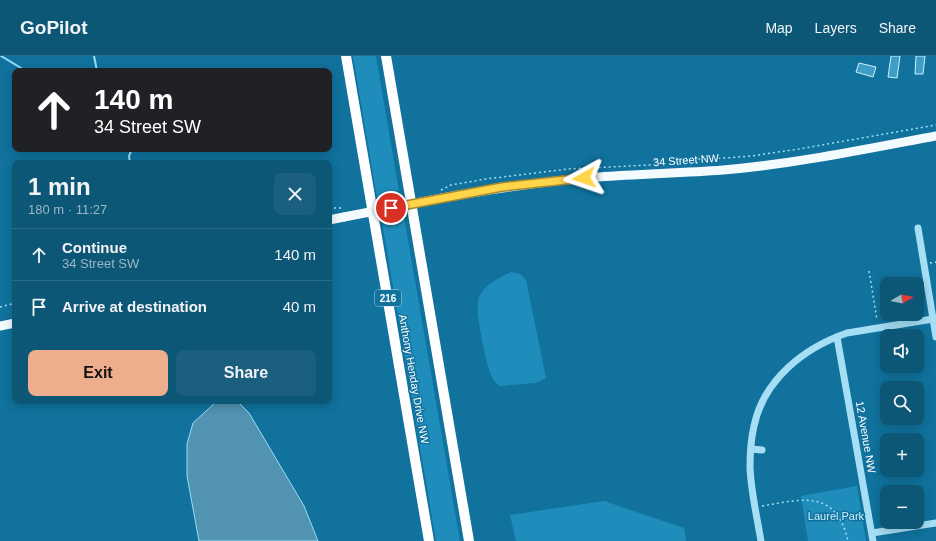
<!DOCTYPE html>
<meta charset="utf-8">
<style>
body{margin:0;font-family:Helvetica,sans-serif;background:#1a5f7e;color:#f1f3f6;height:100vh;display:flex;flex-direction:column;font-size:15px;white-space:nowrap}
*{box-sizing:border-box;margin:0}
p{font-size:13px;color:#9ab7c5}
.icon{flex:none;width:22px;height:22px;fill:none;stroke:currentColor;stroke-width:2;stroke-linecap:round;stroke-linejoin:round}
.map{position:relative;flex:1;overflow:hidden}
.details{position:absolute;left:12px;top:104px;width:320px;height:244px;display:flex;flex-direction:column;background:#0c5676;border-radius:8px;box-shadow:0 2px 10px #0003}
.details>*{flex:none}
.top-card{position:absolute;left:12px;top:12px;width:320px;height:84px;border-radius:8px;box-shadow:0 2px 10px #0003;background:#202124;color:#fff;overflow:hidden}
.needle{width:26px;rotate:80deg}
.controls{position:absolute;left:880px;top:221px;display:grid;gap:8px}
.controls a{display:grid;place-items:center;width:44px;height:44px;border-radius:8px;background:#0c5676;box-shadow:0 2px 10px #0003;font-size:20px}
.pin{position:absolute;display:grid;place-items:center;width:34px;height:34px;color:#fff;margin:-17px;border:2px solid #fff;border-radius:50%;box-shadow:0 1px 4px #0007}
.me{position:absolute;width:44px;margin:-22px;rotate:265deg;stroke-linejoin:round;filter:drop-shadow(0 0 3px #0008)}
.turn{display:flex;align-items:center;gap:14px;height:84px;padding:0 16px;font-size:18px}
.turn .icon{width:52px;height:52px;stroke-width:2.5}
.turn b{display:block;font-size:28px;line-height:34px}
.round{display:grid;place-items:center;flex:none;width:42px;height:42px;border-radius:8px;background:#1a5f7e}
.overview{display:flex;align-items:center;justify-content:space-between;height:68px;padding:0 16px}
h1{font-size:24px;font-weight:800;line-height:30px}
.cta{display:flex;gap:8px;margin-top:auto;padding:8px 16px}
.cta a{flex:1;height:46px;border-radius:8px;background:#eead8d;color:#111;font-size:16px;font-weight:800;line-height:46px;text-align:center}
.cta a+a{background:#1a5f7e;color:#f1f3f6}
ul{padding:0;list-style:none}
li{display:flex;align-items:center;gap:12px;height:52px;padding:0 16px;border-top:1px solid #2c6c88}
li div{flex:1}
li b{display:block;font-size:15px}
li em{font-style:normal}
header{display:flex;align-items:center;gap:24px;box-sizing:border-box;height:56px;padding:0 20px;background:#0c5676;border-bottom:1px solid #2c6c88}
header strong{font-size:19px}
nav{display:flex;gap:22px;margin-inline-start:auto;font-size:14px}
.map>svg:first-child{display:block}
.green{fill:#1e8dbb}
.water{fill:#5193b0;stroke:#96def9}
.lines{fill:none;stroke-linecap:round;stroke-linejoin:round}
.stream{stroke:#96def9;stroke-width:2}
.building{fill:#3d9ec6;stroke:#cef0fe}
.path{stroke:#a5def5;stroke-width:1.5;stroke-dasharray:2 3;stroke-linecap:butt}
.minor{stroke:#a5def5;stroke-width:7}
.major{stroke:#f3fbff;stroke-width:9}
.highway{stroke:#fff;stroke-width:10}
.major-bridge{stroke:#f3fbff;stroke-width:9}
.route-casing{stroke:#a68a30;stroke-width:10}
.route{stroke:#ffd54a;stroke-width:7}
.labels{text-anchor:middle;stroke-width:3;stroke-linejoin:round;paint-order:stroke}
.shield{fill:#10729d;stroke:#b7d5e2;stroke-width:1}
.shield-label{font-size:10px;font-weight:bold;fill:#fff}
.street-label{font-size:11px;fill:#fff;stroke:#10729d}
.park-label{font-size:11px;fill:#d0f1fe;stroke:#10729d}
</style>
<header>
<strong>GoPilot</strong>
<nav><a>Map</a><a>Layers</a><a>Share</a></nav>
</header>
<div class="map">
<svg width="936" height="485" viewBox="0 0 936 485">
<rect width="100%" height="100%" fill="#10729d"/>
<g class="green">
<polygon points="353,0 376,0 399,135 377,142"/>
<polygon points="403,155 460,485 436,485 381,160"/>
<path d="M511,216L520,218L526,224L546,322L536,327L500,330C497,328 495,326 493,323C487,314 475,256 478,245C481,230 499,222 511,216Z"/>
<polygon points="857,430 866,485 808,485 801,440"/>
<polygon points="604,445 684,472 686,485 516,485 510,459"/>
</g>
<polygon class="water" points="217,345 237,345 249,357 304,450 318,485 199,485 187,420 187,388 193,367"/>
<g class="lines">
<g class="stream">
<polyline points="1,0 26,15"/>
<polyline points="94,0 97,15"/>
<polyline points="130,107 129,100 132,93"/>
</g>
</g>
<g class="building">
<polygon points="891,0 900,0 897,22 888,21"/>
<polygon points="916,0 925,0 923,18 915,18"/>
<polygon points="859,7 876,11 873,21 856,16"/>
</g>
<g class="lines">
<g class="path">
<polyline points="441,134 451,129 486,123 568,113 649,109 696,103 726,102 751,100 799,93 936,69"/>
<polyline points="329,152 344,152"/>
<polyline points="930,207 936,206"/>
<polyline points="869,215 877,264"/>
<polyline points="0,251 15,247"/>
<path d="M762,450C803,443 836,433 848,485"/>
</g>
<g class="minor">
<polyline points="918,172 936,281"/>
<polyline points="837,281 873,485"/>
<polyline points="751,393 762,394"/>
<polyline points="872,477 936,467"/>
<path d="M761,485C757,461 751,436 750,412C750,398 751,383 754,370C764,323 804,292 847,277L933,263"/>
</g>
<g class="major">
<path d="M437,143C491,133 545,125 599,121C641,118 682,117 723,114C794,108 866,93 936,80"/>
<polyline points="329,164 344,161"/>
<polyline points="0,270 15,267"/>
</g>
<g class="highway">
<polyline points="346,0 429,485"/>
<polyline points="386,0 469,485"/>
</g>
<polyline class="major-bridge" points="344,161 437,143"/>
</g>
<g class="lines">
<g class="route-casing">
<polyline id="route" points="391,152 502,131 584,122"/>
</g>
<use href="#route" class="route"/>
</g>
<g class="labels">
<rect class="shield" x="375" y="234" width="26" height="16" rx="3"/>
<g class="shield-label">
<text x="388" y="246">216</text>
</g>
<g class="street-label">
<text transform="translate(686 104) rotate(-4)" y="4">34 Street NW</text>
<text transform="translate(414 323) rotate(80)" y="4">Anthony Henday Drive NW</text>
<text transform="translate(866 381) rotate(80)" y="4">12 Avenue NW</text>
</g>
<g class="park-label">
<text x="836" y="464">Laurel Park</text>
</g>
</g>
</svg>
<div class="controls">
<a><svg class="needle" viewBox="-14 -14 28 28"><path d="M0-13l5 13h-10z" fill="#e53935"/><path d="M0 13l5-13h-10z" fill="#9ab7c5"/></svg></a>
<a><svg class="icon" aria-label="sound" viewBox="0 0 24 24"><path d="M4 9h4l5-4v14l-5-4H4zM17 9q2 3 0 6"/></svg></a>
<a><svg class="icon" aria-label="search" viewBox="0 0 24 24"><circle cx="10" cy="10" r="6"/><path d="M15 15l6 6"/></svg></a>
<a>+</a>
<a>−</a>
</div>
<div class="pin" style="left:391px;top:152px;background:#d93025"><svg class="icon" aria-label="arrive" viewBox="0 0 24 24"><path d="M6 21V4h12l-3 4 3 4H6"/></svg></div>
<svg class="me" style="left:584px;top:122px" viewBox="-20 -20 40 40"><path d="M0-17L14 15 0 8-14 15z" fill="#ffd54a" stroke="#fff" stroke-width="4"/></svg>
<div class="top-card">
<div class="turn"><svg class="icon" aria-label="ahead" viewBox="0 0 24 24"><path d="M12 20V5M6 11l6-6 6 6"/></svg><div><b>140 m</b>34 Street SW</div></div>
</div>
<section class="details">
<div class="overview"><div><h1>1 min</h1><p>180 m · 11:27</p></div><a class="round"><svg class="icon" aria-label="close" viewBox="0 0 24 24"><path d="M6 6l12 12M18 6L6 18"/></svg></a></div>
<ul>
<li><svg class="icon" aria-label="ahead" viewBox="0 0 24 24"><path d="M12 20V5M6 11l6-6 6 6"/></svg><div><b>Continue</b><p>34 Street SW</p></div><em>140 m</em></li>
<li><svg class="icon" aria-label="arrive" viewBox="0 0 24 24"><path d="M6 21V4h12l-3 4 3 4H6"/></svg><div><b>Arrive at destination</b></div><em>40 m</em></li>
</ul>
<div class="cta"><a>Exit</a><a>Share</a></div>
</section>
</div>
